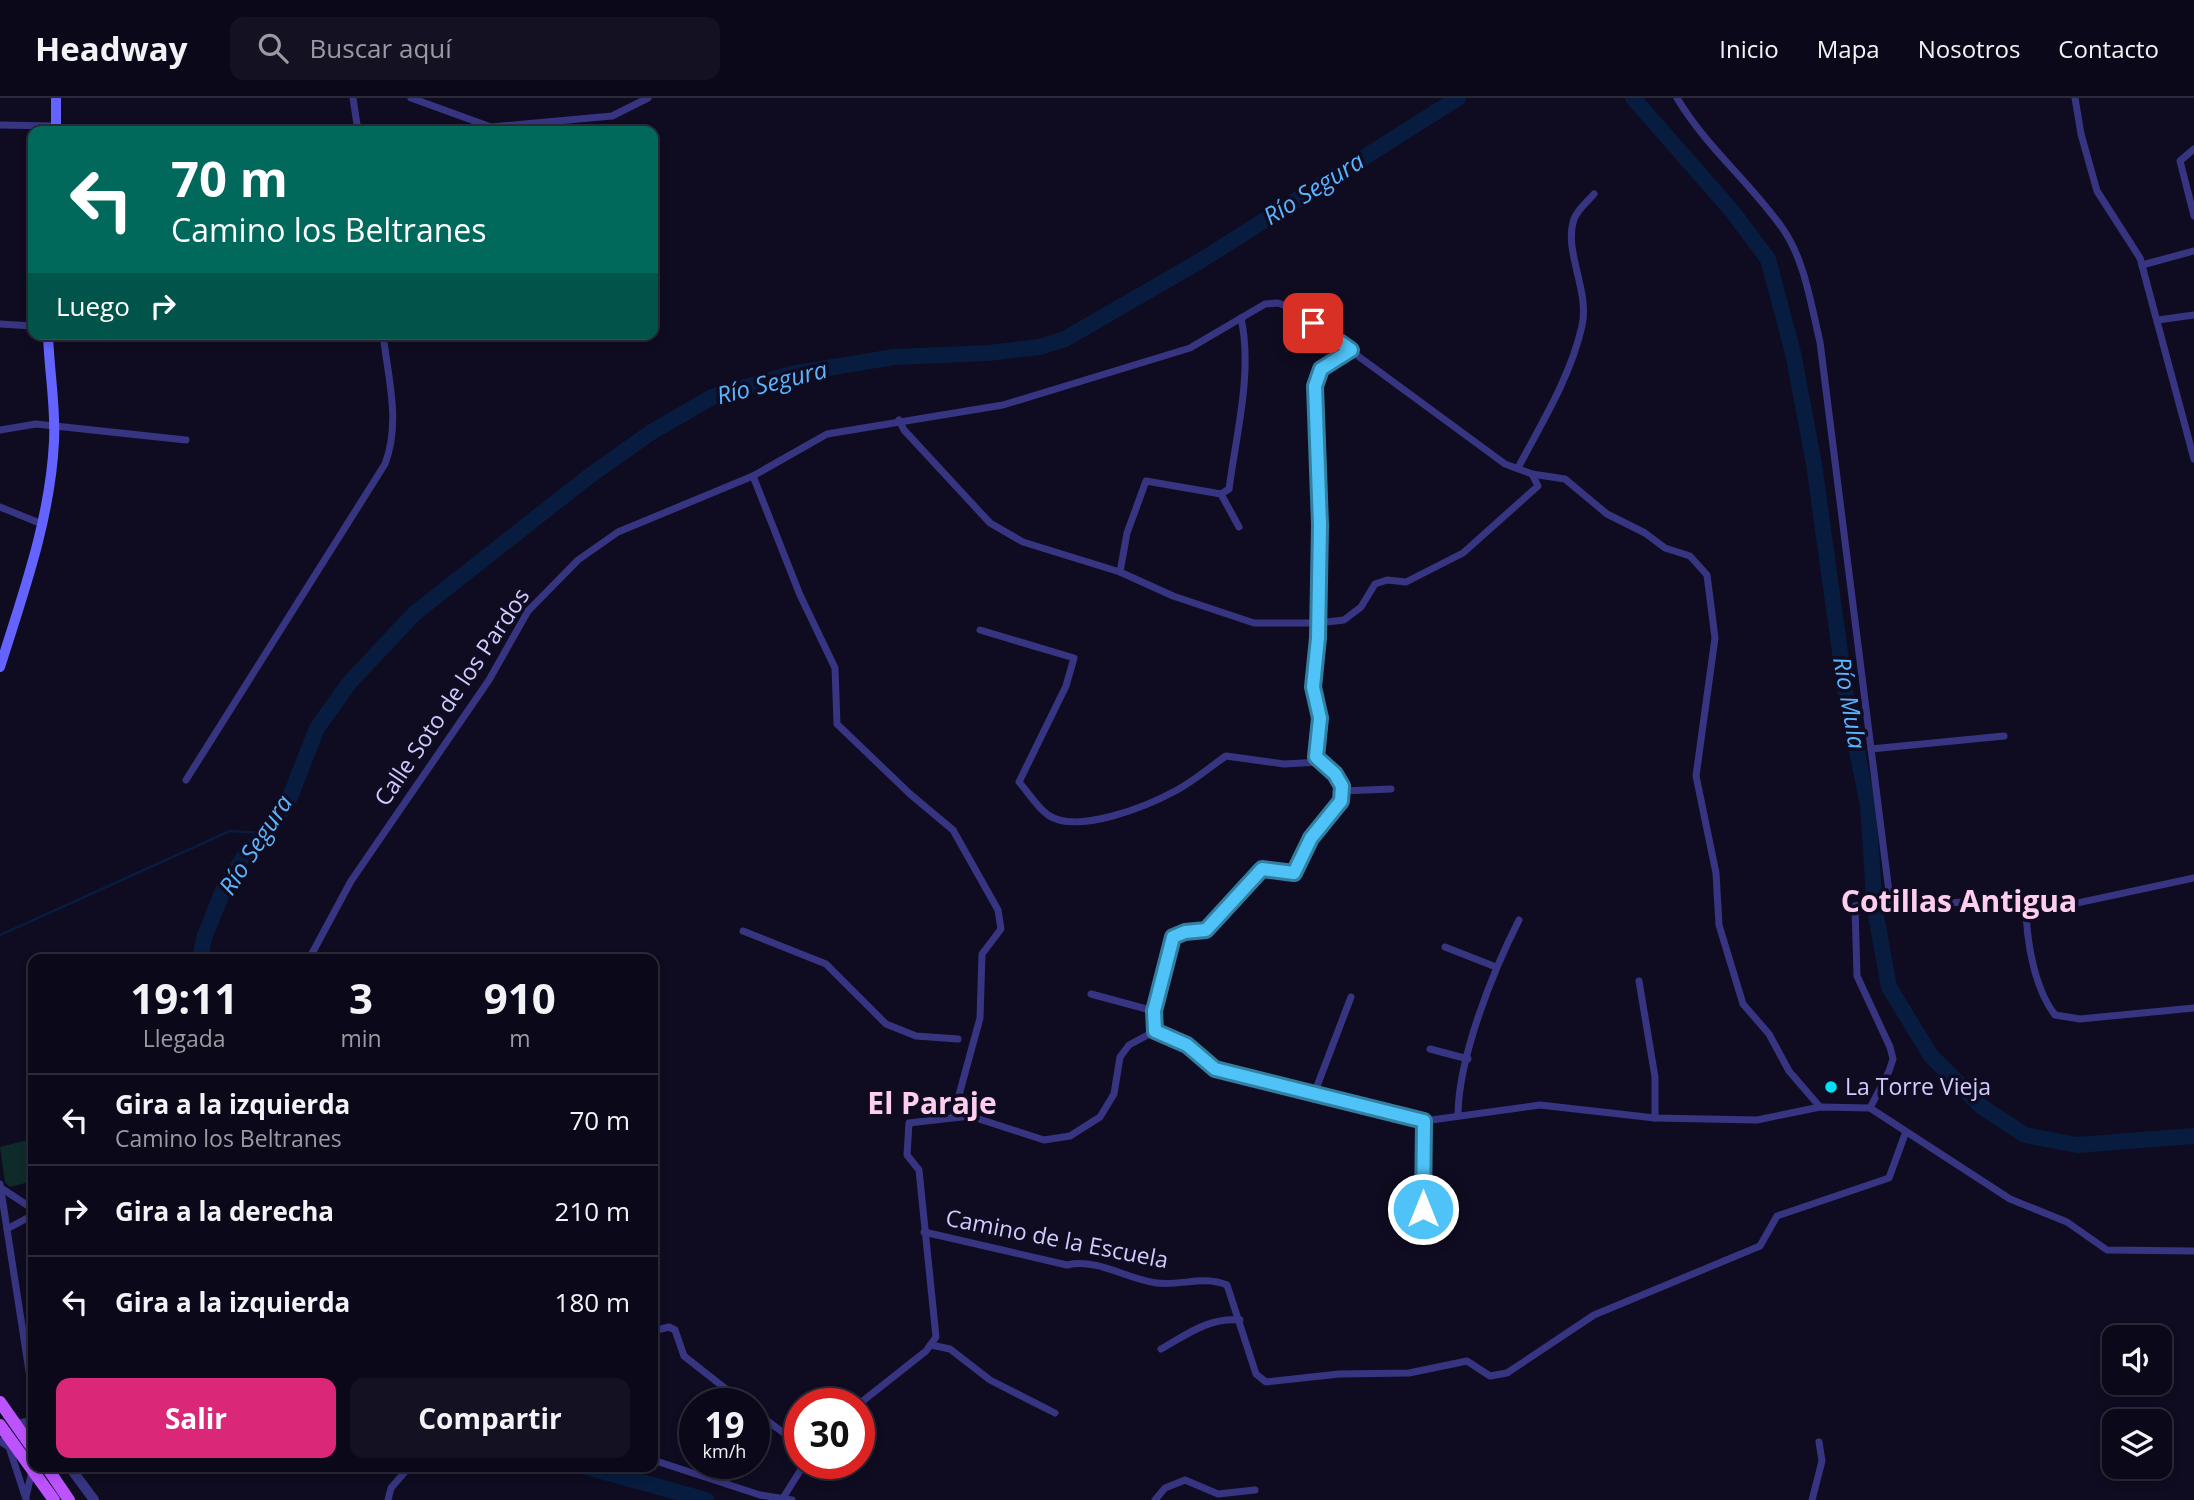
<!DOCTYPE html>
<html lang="es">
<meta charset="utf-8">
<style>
body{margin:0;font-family:"Open Sans",sans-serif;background:#141222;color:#f1f3f6;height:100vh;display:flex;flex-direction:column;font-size:26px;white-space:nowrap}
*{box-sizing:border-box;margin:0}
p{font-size:23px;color:#9a9aa2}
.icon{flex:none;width:38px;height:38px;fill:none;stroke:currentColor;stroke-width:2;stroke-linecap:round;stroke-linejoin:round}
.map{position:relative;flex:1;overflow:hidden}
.panel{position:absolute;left:28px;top:856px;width:630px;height:518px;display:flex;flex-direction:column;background:#0b0919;border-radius:14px;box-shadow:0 4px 10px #0003,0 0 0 2px #2b2a38}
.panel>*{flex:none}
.guide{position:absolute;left:28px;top:28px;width:630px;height:214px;border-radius:14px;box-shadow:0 4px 10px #0003,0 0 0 2px #2b2a38;background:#00695c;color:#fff;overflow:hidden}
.buttons{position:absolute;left:2102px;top:1227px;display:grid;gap:14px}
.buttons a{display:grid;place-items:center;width:70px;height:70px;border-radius:14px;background:#0b0919;box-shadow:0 4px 10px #0003,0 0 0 2px #2b2a38;font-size:35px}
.speed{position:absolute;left:679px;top:1290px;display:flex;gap:14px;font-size:35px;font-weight:700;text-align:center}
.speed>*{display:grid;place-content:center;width:91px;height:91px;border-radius:50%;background:#0b0919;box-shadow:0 4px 10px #0003,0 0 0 2px #2b2a38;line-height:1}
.speed small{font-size:18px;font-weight:400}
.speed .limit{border:10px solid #d22;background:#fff;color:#111}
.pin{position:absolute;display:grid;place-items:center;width:60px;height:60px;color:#fff;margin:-30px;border-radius:14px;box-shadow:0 4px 10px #0006}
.me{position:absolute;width:77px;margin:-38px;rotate:0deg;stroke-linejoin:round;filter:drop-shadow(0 0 5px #0008)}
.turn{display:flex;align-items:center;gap:24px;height:147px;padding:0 28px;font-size:32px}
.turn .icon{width:91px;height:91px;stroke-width:2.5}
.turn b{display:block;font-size:49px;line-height:60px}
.then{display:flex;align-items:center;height:66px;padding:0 28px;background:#0003;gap:14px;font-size:26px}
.eta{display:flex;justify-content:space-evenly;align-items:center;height:119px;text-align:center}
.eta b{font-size:42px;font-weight:700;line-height:49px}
.primary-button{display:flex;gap:14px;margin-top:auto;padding:14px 28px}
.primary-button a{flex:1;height:80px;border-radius:14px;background:#db2777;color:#fff;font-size:28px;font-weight:700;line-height:80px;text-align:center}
.primary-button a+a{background:#141222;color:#f1f3f6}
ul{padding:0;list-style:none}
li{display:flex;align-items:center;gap:21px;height:91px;padding:0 28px;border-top:2px solid #2b2a38}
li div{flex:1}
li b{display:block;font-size:26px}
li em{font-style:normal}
header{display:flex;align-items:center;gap:42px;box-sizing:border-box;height:98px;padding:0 35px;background:#0b0919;border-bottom:2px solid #2b2a38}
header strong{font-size:33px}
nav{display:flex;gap:38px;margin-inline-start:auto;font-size:24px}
.search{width:490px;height:63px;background:#141222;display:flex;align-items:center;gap:18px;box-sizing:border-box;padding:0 24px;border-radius:14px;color:#9a9aa2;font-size:26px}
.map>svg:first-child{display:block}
.green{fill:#0f2b29}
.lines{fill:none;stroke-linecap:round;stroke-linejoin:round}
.stream{stroke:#071c3e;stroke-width:2.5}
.river{stroke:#071c3e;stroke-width:16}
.minor{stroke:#373581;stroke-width:7}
.tertiary{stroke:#373581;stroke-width:10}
.secondary{stroke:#6463ff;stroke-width:10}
.primary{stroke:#bc53ff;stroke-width:12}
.route-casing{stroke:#337fa1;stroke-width:18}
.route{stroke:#4fc3f7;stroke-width:12}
.poi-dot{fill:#00e1f7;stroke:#0f0c21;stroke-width:2.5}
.labels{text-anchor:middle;stroke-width:7;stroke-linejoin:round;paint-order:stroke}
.street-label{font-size:23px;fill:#d1ccff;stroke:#0f0c21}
.poi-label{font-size:23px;fill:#d1ccff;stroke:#0f0c21;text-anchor:start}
.water-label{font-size:24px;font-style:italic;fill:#5ab5ff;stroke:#0f0c21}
.district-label{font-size:30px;font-weight:bold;fill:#ffceee;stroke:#0f0c21}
</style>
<header>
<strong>Headway</strong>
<div class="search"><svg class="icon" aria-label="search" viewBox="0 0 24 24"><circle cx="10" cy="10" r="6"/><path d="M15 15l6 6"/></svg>Buscar aquí</div>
<nav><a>Inicio</a><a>Mapa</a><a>Nosotros</a><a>Contacto</a></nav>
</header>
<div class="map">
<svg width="2194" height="1402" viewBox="0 0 2194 1402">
<rect width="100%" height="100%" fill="#0f0c21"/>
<polygon class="green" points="28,1042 33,1046 33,1083 10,1089 5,1084 0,1049"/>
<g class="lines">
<polyline class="stream" points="0,837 230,733 262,735"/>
<g class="river">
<polyline points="1633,0 1732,113 1768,161 1793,255 1814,366 1846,598 1868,708 1875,812 1889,889 1931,958 1982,1009 2025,1037 2077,1047 2194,1038"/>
<polyline points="200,861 204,840 224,790 245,757 275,724 290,699 317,630 350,584 415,515 588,379 650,335 712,299 791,276 894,259 989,255 1039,249 1065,241 1200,163 1458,0"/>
<polyline points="583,1368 706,1402"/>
</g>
<g class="minor">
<polyline points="353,0 358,33"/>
<polyline points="411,0 491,29 612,18 648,0"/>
<path d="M1677,0C1706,49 1751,85 1783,131C1805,163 1811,207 1820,244L1890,802"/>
<polyline points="2075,0 2081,36 2097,93 2140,160 2194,361"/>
<polyline points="0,27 56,28"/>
<polyline points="2194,51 2180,63 2194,118"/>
<polyline points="2142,167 2194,153"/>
<path d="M1241,220C1253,274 1236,337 1229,391L1221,396L1146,383L1127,435L1120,474L1173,498L1254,525H1318L1344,522L1361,509L1375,486L1387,482L1406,484L1463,455L1538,388L1532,376"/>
<polyline points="2158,222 2194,217"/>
<polyline points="0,226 33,228"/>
<polyline points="899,322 904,332 990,425 1023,444 1120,474"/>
<polyline points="0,332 36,326 186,342"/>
<path d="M1518,370C1542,324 1570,280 1582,228C1590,192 1563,153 1574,121C1577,112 1588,103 1594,96"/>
<polyline points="753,378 800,497 835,570 837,626 910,696 953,732 998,812 1001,831 982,856 980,920 953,1019"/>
<polyline points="1221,396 1239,429"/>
<polyline points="0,409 42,426"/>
<path d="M980,532L1074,560L1066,588L1019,684C1028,694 1037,709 1048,717C1077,737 1148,708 1177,692C1194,683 1210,669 1226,658L1284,666L1320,664"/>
<polyline points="1871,651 2004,638"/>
<path d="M186,682L385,366C401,324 388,280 383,236"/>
<polyline points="1342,693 1391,691"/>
<polyline points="2026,816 2194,780"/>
<polyline points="743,833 826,866 886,926 916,938 958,941"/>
<polyline points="1445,849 1496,869"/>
<polyline points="309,861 351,783 489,582 528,513 578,462 618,434 753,378 827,336 1003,307 1190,250 1265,206 1278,205 1294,211 1505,366 1532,376 1565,381 1607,416 1645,435 1665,450 1690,458 1707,477 1715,540 1696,678 1716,775 1719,827 1743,906 1769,936 1789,973 1820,1009"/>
<polyline points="1639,883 1655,979 1655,1020"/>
<polyline points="1091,896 1154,913"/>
<polyline points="1155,933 1154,913 1173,839 1185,834 1206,832 1262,771 1294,775 1311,740 1341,703 1342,688 1335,675 1316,659 1320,620 1313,589 1318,540 1320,427 1315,288 1321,271 1351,252"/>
<polyline points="1430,951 1468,961"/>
<polyline points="1314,996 1351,899"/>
<path d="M1870,1010L1889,973L1893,961L1890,949L1857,878L1855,808L1890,802L1937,806L2013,800L2026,806C2026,841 2034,890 2055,917L2080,921L2194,910"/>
<path d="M1458,1018C1458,960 1493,873 1519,822"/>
<polyline points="0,1086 33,1299"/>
<polyline points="1,1090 33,1111"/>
<polyline points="1423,1111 1424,1023"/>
<polyline points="7,1131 33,1117"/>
<path d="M924,1134L1067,1167C1098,1160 1126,1181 1157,1185C1181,1188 1204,1177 1227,1187L1256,1276L1266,1284L1339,1276L1409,1275L1467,1263L1490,1278L1507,1275L1594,1217L1760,1148L1777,1118L1889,1080L1905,1036"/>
<polyline points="653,1233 669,1229 675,1232 684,1258 745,1306"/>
<polyline points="931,1247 950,1251 990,1282 1055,1315"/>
<path d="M1161,1251C1186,1237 1209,1219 1240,1222"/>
<polyline points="859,1306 926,1253 936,1239 919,1072 907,1057 909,1025 970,1018 1044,1042 1070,1038 1100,1019 1114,996 1120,959 1129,947 1155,933 1187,947 1215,971 1424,1023 1540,1007 1655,1020 1757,1022 1820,1009 1870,1010 2010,1101 2067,1124 2107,1152 2194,1153"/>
<polyline points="754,1313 800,1347"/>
<polyline points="0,1343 9,1349 26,1401"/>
<polyline points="653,1362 760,1397 792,1402"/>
<polyline points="26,1399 32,1373"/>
<polyline points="783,1400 805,1365"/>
<polyline points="388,1402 391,1390 410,1368"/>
<polyline points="1155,1402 1165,1390 1185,1382 1218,1396 1255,1392"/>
<polyline points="1812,1402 1822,1363 1819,1344"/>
</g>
<g class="tertiary">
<polyline points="16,1327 33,1324"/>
<polyline points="69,1368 94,1402"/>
</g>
<g class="secondary">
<polyline points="56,33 56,0"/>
<path d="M0,569C23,496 50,422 54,344C56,309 49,272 48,236"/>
</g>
<g class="primary">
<polyline points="0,1304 33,1351"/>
<polyline points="0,1327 54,1402"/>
<polyline points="46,1368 69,1402"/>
</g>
</g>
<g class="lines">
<g class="route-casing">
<polyline id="route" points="1313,225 1351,252 1321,271 1315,288 1320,427 1318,540 1313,589 1320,620 1316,659 1335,676 1342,688 1341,703 1311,740 1294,775 1262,771 1206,832 1185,834 1173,839 1154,913 1155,933 1187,947 1215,971 1424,1023 1423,1111"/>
</g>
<use href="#route" class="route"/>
</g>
<circle class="poi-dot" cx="1831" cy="989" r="7"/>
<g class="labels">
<g class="street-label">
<text transform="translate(452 599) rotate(-56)" y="8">Calle Soto de los Pardos</text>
<text transform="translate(1057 1141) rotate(11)" y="8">Camino de la Escuela</text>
</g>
<g class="poi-label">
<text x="1845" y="997">La Torre Vieja</text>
</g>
<g class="water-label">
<text transform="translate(1314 91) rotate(-32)" y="8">Río Segura</text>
<text transform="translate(772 285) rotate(-14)" y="8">Río Segura</text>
<text transform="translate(1849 605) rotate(80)" y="8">Río Mula</text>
<text transform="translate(256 747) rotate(-57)" y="8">Río Segura</text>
</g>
<g class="district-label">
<text x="1959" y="814">Cotillas Antigua</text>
<text x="932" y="1016">El Paraje</text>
</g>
</g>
</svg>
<div class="buttons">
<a><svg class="icon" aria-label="sound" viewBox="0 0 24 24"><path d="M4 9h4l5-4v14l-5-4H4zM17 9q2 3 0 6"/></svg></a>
<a><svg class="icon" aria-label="layers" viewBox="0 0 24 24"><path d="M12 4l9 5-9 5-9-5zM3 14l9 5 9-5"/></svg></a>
</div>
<div class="speed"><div>19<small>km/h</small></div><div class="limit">30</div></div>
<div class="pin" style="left:1313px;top:225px;background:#d93025"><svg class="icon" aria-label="arrive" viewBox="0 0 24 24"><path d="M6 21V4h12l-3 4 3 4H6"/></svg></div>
<svg class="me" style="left:1423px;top:1111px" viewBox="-20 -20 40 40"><circle r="17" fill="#4fc3f7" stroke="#fff" stroke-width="3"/><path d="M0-11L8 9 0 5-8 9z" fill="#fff"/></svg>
<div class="guide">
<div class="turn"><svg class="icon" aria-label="left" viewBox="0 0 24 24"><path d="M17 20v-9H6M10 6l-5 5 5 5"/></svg><div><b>70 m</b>Camino los Beltranes</div></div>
<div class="then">Luego<svg class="icon" aria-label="right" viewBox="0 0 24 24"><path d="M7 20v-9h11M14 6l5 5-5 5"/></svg></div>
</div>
<section class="panel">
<div class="eta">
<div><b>19:11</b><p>Llegada</p></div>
<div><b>3</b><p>min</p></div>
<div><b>910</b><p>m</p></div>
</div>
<ul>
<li><svg class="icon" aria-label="left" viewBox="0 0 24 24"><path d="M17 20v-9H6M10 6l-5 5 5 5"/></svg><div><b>Gira a la izquierda</b><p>Camino los Beltranes</p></div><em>70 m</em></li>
<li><svg class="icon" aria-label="right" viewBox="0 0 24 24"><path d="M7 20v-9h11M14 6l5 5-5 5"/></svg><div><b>Gira a la derecha</b></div><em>210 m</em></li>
<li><svg class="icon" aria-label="left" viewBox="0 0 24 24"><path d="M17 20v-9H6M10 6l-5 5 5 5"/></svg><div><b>Gira a la izquierda</b></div><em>180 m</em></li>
</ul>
<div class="primary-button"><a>Salir</a><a>Compartir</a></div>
</section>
</div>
